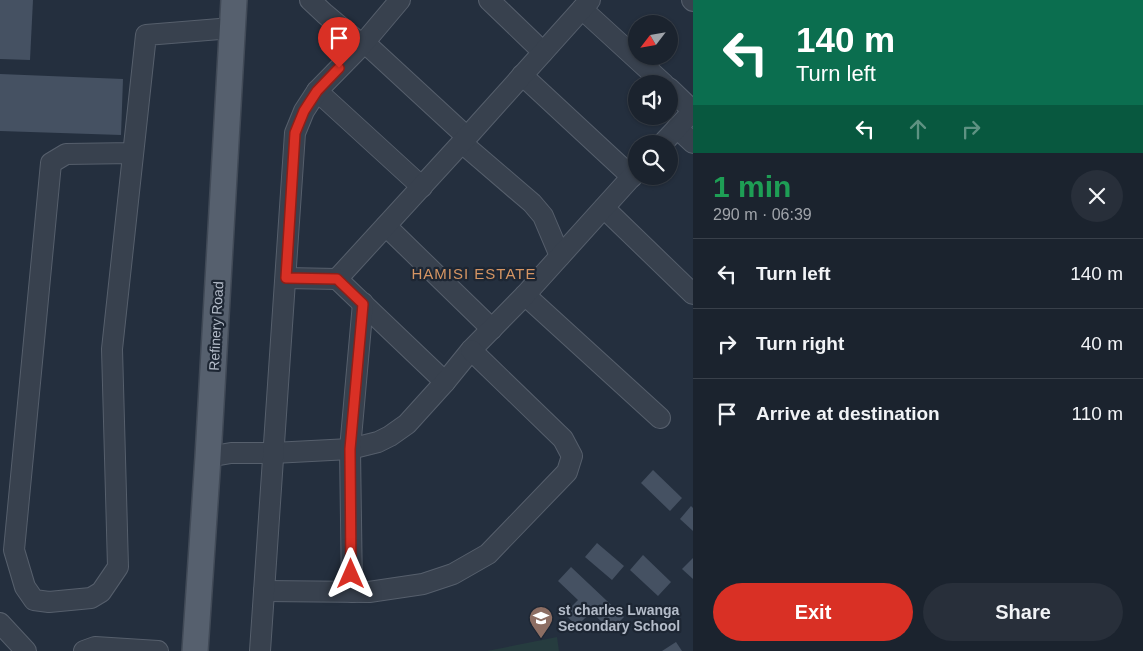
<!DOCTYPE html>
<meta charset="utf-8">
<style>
body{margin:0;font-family:Arial,sans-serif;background:#282f3a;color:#f1f3f6;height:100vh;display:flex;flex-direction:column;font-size:19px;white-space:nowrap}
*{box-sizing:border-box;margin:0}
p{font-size:16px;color:#a0a4aa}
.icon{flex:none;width:28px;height:28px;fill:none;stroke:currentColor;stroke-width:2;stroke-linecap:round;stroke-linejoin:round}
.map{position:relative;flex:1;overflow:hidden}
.panel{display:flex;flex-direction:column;background:#1b232e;width:450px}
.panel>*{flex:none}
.banner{background:#0b6e4f;color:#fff;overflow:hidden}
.needle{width:32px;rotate:239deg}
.controls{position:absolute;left:628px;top:15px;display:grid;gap:10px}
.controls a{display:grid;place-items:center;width:50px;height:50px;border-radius:50%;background:#1b232e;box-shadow:0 1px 4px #0004,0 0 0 1px #39404a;font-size:25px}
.pin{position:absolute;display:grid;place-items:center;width:42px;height:42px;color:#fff;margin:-51px -21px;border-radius:50% 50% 50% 0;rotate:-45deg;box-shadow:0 0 5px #0007}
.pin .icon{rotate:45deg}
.me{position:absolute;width:55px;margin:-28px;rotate:0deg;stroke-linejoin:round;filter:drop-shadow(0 0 4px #0008)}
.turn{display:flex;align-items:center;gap:18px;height:105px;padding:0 20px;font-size:22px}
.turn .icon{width:65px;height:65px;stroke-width:2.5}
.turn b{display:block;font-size:35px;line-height:42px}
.lanes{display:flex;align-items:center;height:48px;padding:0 20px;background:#0003;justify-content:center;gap:25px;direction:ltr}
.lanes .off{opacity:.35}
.round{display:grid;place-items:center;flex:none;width:52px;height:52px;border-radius:26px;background:#282f3a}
.headline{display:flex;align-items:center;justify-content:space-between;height:85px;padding:0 20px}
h1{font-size:30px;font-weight:700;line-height:38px;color:#1e9e55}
.primary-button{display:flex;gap:10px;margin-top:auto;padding:10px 20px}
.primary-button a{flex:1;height:58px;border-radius:30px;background:#d93025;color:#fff;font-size:20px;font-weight:700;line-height:58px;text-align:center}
.primary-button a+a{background:#282f3a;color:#f1f3f6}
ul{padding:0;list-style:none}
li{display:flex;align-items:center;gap:15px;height:70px;padding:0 20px;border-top:1px solid #39404a}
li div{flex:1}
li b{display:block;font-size:19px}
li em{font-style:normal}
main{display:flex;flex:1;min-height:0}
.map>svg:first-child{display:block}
.green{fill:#263c3f}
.building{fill:#455162}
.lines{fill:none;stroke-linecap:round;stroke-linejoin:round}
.minor-casing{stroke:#565f6c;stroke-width:22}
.major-casing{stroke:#414a57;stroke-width:28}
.minor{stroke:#38414e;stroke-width:20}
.major{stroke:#56606e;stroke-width:25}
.route-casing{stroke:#8d1f18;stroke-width:12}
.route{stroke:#d93025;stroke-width:9}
.labels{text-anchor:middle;stroke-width:4.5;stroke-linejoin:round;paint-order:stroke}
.street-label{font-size:14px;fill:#b4bcc9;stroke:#1d2633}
.poi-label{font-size:14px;font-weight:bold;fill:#b4bcc9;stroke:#1d2633;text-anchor:start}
.neighbourhood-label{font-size:15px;letter-spacing:1px;fill:#d59563;stroke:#1d2633}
</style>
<main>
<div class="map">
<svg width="693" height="651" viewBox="0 0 693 651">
<rect width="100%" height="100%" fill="#242f3e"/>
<polygon class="green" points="557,637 559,651 487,651"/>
<g class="building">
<polygon points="0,0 33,0 30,60 0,59"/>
<polygon points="0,74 123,79 121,135 0,131"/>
<polygon points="653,470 682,498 670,511 641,483"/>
<polygon points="691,506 693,508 693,531 680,519"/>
<polygon points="597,543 624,566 612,580 585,557"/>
<polygon points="643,555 671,582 658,596 630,570"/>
<polygon points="693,558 693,579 682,569"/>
<polygon points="571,567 624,617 611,630 591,612 577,626 564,614 578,600 558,581"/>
<polygon points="676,642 682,651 662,651"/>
</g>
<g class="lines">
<g class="minor-casing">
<g id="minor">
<polyline points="310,0 325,14 362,45"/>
<polyline points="489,0 543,52"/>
<polyline points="692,0 693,1"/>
<polyline points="582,9 664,84"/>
<polyline points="364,42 467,137"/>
<polyline points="522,75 632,177"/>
<polyline points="317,91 422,187"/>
<polyline points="677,128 693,143"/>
<polyline points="462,143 532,203 543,216 560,256"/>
<polyline points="662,144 693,111 669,88"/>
<polyline points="133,153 66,154 51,163 14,550 25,587 34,600 49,602 91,598 101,592 118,567 112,349 146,35 232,28"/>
<polyline points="604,208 693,294"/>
<polyline points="386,226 492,329"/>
<polyline points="286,278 337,279 467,137 590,0"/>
<polyline points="337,279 445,382"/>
<polyline points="525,295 660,418"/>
<polyline points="208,457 231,453 273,453 350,449 378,442 390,436 407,424 445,382 471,350 525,295 636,172"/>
<polyline points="264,591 369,592 423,584 453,574 488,554 567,472 572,456 563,439 471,350"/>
<polyline points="352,592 350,449 363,303"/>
<polyline points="0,623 26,651"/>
<polyline points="84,651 95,647 158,651"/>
<polyline points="260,651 295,133 304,111 317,91 362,45 400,0"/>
</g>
</g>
<g class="major-casing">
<polyline id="major" points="195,651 208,457 234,0"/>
</g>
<use href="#minor" class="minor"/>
<use href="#major" class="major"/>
</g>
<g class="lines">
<g class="route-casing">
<polyline id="route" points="339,68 317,91 304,111 295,133 286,278 337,279 363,304 350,449 351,574"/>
</g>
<use href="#route" class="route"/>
</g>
<defs>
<g id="school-pin" transform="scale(1.25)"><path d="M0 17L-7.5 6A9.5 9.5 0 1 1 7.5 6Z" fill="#8d6e63" stroke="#1d2633"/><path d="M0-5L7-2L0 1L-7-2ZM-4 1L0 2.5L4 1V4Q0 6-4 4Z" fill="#fff"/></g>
</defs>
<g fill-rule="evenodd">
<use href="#school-pin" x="541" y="618"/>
</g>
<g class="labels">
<g class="street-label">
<text transform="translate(216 326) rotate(-87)" y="5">Refinery Road</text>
</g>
<g class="poi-label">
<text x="558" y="615">st charles Lwanga<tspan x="558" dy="16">Secondary School</tspan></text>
</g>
<g class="neighbourhood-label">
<text x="474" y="279">HAMISI ESTATE</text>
</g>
</g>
</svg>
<div class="controls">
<a><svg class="needle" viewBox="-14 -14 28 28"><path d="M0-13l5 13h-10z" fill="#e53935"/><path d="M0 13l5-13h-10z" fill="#a0a4aa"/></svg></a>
<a><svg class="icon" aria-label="sound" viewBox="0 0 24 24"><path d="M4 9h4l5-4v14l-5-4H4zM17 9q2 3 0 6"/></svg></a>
<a><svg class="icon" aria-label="search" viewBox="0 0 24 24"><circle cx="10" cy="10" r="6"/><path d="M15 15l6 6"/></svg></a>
</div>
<div class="pin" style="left:339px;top:68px;background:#d93025"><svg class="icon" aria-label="arrive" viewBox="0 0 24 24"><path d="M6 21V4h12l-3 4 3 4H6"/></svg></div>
<svg class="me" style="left:351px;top:574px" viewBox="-20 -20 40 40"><path d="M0-17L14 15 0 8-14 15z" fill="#d93025" stroke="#fff" stroke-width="4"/></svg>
</div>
<section class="panel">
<div class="banner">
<div class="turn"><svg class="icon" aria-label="left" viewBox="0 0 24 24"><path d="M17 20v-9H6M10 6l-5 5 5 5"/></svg><div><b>140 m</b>Turn left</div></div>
<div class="lanes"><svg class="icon" aria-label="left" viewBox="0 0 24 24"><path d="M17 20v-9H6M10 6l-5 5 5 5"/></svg><svg class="icon off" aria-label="ahead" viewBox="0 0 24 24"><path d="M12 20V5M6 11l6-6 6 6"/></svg><svg class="icon off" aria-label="right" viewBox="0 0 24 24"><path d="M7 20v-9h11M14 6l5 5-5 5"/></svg></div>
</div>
<div class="headline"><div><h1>1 min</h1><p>290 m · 06:39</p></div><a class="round"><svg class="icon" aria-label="close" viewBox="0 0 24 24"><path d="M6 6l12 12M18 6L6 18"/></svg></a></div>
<ul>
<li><svg class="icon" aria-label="left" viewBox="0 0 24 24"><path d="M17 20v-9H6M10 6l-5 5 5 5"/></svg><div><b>Turn left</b></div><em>140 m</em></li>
<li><svg class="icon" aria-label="right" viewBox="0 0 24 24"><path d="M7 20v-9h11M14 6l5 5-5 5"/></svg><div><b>Turn right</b></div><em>40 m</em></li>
<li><svg class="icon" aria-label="arrive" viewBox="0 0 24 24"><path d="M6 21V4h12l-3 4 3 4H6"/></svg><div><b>Arrive at destination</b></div><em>110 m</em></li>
</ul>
<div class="primary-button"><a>Exit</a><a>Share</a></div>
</section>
</main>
